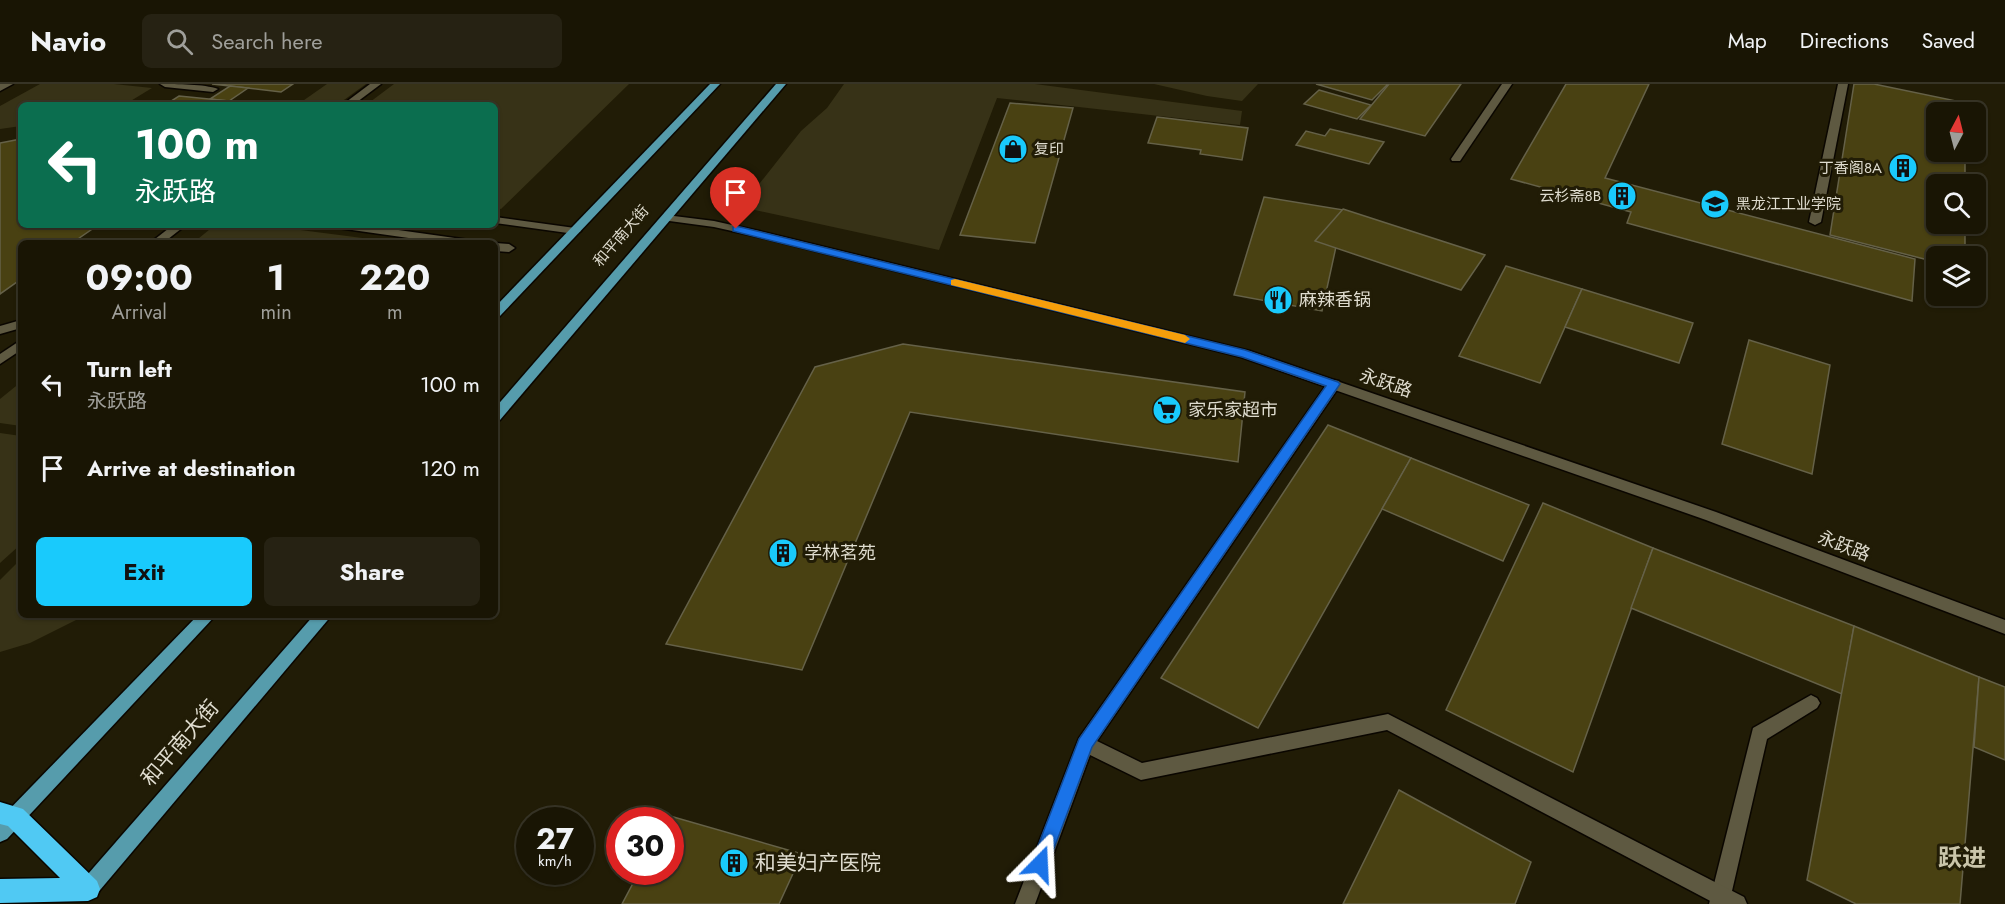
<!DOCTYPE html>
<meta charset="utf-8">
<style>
body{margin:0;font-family:Jost,"Noto Sans SC",sans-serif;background:#262213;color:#f1f3f6;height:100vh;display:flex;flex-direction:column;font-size:22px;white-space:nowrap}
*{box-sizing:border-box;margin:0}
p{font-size:20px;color:#9f9f9a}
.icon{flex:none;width:33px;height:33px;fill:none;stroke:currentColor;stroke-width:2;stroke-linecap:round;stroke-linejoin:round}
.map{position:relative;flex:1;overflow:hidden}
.drawer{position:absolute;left:18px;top:156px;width:480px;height:378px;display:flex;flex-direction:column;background:#191504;border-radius:9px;box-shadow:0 2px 4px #0004,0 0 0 2px #373426}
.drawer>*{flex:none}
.top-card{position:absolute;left:18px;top:18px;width:480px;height:126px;border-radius:9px;box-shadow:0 2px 4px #0004,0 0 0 2px #373426;background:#0b6e4f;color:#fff;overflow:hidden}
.needle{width:39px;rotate:7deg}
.fabs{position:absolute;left:1926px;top:18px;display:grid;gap:12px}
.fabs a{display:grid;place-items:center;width:60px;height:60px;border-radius:9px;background:#191504;box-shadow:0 2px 4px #0004,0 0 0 2px #373426;font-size:30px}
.speed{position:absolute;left:516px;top:723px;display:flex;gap:12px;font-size:30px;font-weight:700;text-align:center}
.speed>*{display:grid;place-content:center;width:78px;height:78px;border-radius:50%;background:#191504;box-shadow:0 2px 4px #0004,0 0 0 2px #373426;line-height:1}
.speed small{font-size:15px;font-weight:400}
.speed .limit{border:9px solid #d22;background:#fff;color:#111}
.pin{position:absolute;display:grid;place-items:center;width:51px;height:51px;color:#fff;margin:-62px -26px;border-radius:50% 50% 50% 0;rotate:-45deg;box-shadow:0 0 6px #0007}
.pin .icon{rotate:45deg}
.me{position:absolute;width:66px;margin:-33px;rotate:21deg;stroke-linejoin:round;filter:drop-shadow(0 0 4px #0008)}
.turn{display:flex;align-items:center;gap:21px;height:126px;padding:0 18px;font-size:27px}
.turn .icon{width:78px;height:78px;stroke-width:2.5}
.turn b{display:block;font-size:42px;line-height:51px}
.eta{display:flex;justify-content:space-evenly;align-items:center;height:102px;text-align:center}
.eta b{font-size:36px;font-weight:700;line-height:42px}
.action{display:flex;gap:12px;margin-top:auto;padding:12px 18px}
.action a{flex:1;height:69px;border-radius:9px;background:#19cafc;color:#111;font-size:24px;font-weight:700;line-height:69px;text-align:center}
.action a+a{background:#262213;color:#f1f3f6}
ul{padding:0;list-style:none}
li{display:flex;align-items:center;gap:18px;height:84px;padding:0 18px}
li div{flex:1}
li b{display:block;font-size:22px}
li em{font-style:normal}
header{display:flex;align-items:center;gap:36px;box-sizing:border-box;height:84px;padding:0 30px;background:#191504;border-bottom:2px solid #373426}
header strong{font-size:28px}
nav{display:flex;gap:33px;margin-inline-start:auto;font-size:21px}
.search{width:420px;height:54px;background:#262213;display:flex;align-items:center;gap:15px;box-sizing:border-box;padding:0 21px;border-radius:9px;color:#9f9f9a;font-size:22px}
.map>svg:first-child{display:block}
.green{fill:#373217}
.building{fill:#494112;stroke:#656148;stroke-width:1.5}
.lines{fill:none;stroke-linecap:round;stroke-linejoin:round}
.lane-casing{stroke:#0a0600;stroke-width:3}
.street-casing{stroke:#0a0600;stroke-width:3}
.secondary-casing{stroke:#0a0600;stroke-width:3}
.primary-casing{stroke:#0a0600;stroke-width:3}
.highway-casing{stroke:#0a0600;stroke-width:3}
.lane{fill:#5e5941;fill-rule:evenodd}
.street{fill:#5e5941;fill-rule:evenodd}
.secondary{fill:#5e5941;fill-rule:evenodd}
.primary{fill:#569cac;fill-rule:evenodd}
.highway{fill:#50c9f3;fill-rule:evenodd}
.route{fill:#1a73e8;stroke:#114b97;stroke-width:1.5}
.slow{fill:#f59e0b}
.labels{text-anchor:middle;stroke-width:6;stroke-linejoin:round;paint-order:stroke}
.far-poi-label{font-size:15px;fill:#dfdccf;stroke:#211c06;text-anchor:start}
.far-street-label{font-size:15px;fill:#dfdccf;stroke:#211c06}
.poi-label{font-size:18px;fill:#dfdccf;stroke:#211c06;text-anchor:start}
.street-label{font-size:18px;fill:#dfdccf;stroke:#211c06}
.near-street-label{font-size:21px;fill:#dfdccf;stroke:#211c06}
.near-poi-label{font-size:21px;fill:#dfdccf;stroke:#211c06;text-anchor:start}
.near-neighbourhood-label{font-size:24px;font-weight:bold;fill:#cac5aa;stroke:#211c06}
</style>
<header>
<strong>Navio</strong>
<div class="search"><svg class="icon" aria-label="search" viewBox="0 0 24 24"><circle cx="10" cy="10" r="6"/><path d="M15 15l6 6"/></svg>Search here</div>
<nav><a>Map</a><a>Directions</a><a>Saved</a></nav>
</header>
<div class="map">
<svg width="2005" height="820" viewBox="0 0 2005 820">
<rect width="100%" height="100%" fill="#211c06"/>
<g class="green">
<polygon points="40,0 114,0 152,4 124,21 21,21 21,42 0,45 0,22"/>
<polygon points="327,0 366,0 337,21 297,21"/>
<polygon points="394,0 629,0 501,125 495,124 495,21 366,21"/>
<polygon points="844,0 1035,0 1242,27 1240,41 997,14 939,166 741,123 801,47 827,24"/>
<polygon points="1154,0 1258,0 1242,17 1207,12"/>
<polygon points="215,141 262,141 401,159 193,159"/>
<polygon points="21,298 21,342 0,339 0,315"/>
<polygon points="0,349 21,352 21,460 0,479"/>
<polygon points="21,475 21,531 86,531 30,559 0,568 0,496"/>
</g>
<g class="building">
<polygon points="212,0 293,0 281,8"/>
<polygon points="1316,0 1388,0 1372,16"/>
<polygon points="1389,0 1461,0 1425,52 1360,35"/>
<polygon points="1566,0 1649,0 1605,94 1915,175 1912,217 1627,139 1631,128 1511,95"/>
<polygon points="1854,0 1874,0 1966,19 1966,28 1936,28 1936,68 1965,68 1965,100 1936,100 1936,140 1965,140 1965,172 1941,166 1940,172 1936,172 1936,178 1830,151"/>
<polygon points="230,2 248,4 229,17 210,15"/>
<polygon points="1319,6 1371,21 1357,35 1304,20"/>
<polygon points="179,12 229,17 245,18 241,21 165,21"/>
<polygon points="1010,19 1073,24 1035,159 960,151"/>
<polygon points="1157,33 1248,44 1242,76 1200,70 1201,66 1148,59"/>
<polygon points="1330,45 1384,58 1369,80 1296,61 1306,47 1325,52"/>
<polygon points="21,55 21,141 98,141 72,159 21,159 21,195 0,210 0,59"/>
<polygon points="1264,113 1344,126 1322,227 1234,211"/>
<polygon points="1343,125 1485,171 1461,206 1315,157"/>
<polygon points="1506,182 1582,205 1540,299 1459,272"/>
<polygon points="1582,205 1693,239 1679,279 1565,243"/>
<polygon points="1749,256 1830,281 1812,390 1722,360"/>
<polygon points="903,260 1245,308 1238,378 910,328 802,586 666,560 815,283"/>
<polygon points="1328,341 1411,374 1258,644 1161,594"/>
<polygon points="1411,374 1529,421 1503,477 1382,425"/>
<polygon points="1543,419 1653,464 1573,688 1446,626"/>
<polygon points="1653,464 1854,542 1842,610 1631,524"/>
<polygon points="1854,542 1979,593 1960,820 1856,820 1807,796"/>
<polygon points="1979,593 2005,603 2005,676 1974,663"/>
<polygon points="1399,706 1531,778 1515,820 1343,820"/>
<polygon points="670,732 802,770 779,820 622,820 639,788 670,788 670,736 667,736"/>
</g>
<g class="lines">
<g class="lane-casing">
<g id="lane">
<polygon points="0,0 13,0 0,7"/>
<path d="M160,0C177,0 204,0 218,5L213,8L165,3Z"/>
<polygon points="370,0 381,0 353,21 342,21"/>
<polygon points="1502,0 1512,0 1460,77 1452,77 1451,75"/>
<polygon points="1838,0 1848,0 1821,138 1815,141 1809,138"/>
<polygon points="495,133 575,144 581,147 575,150 495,139"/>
<polygon points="173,141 186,141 163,159 150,159"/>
<polygon points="332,141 363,141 469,156 475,159 444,159 338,144"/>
<polygon points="495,159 509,160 515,164 509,168 495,167"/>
<polygon points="21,236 21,244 0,250 0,242"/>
<polygon points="21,256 21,266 0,280 0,270"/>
<polygon points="1811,611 1817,614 1820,619 1817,624 1767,655 1729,820 1709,820 1753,644"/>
</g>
</g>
<g class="street-casing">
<polygon id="street" points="1334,296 1339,297 1341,300 1339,303 1097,657 1142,679 1388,630 1744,813 1747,820 1716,820 1387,646 1141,696 1090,671 1035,820 1015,820 1079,654 1329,297"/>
</g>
<g class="secondary-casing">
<polygon id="secondary" points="666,131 714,137 759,147 1250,267 1716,428 2005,536 2005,550 1706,436 1241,273 759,153 714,143 662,136 662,132"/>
</g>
<g class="primary-casing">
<g id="primary">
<polygon points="710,0 720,0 499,233 495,234 495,223"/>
<polygon points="776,0 786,0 500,336 495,338 495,324"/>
<polygon points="198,531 216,531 7,755 0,758 0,735"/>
<polygon points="314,531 332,531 95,812 88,815 81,812 78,805 81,798"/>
</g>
</g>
<g class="highway-casing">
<polygon id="highway" points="0,718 23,725 97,797 100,805 97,813 88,817 0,819 0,795 60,794 8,742 0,740"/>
</g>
<use href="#lane" class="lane"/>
<use href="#street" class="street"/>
<use href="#secondary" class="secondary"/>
<use href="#primary" class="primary"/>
<use href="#highway" class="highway"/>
</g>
<polygon class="route" points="736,142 1245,266 1338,298 1340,300 1092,663 1046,786 1040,789 1033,786 1031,780 1079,655 1326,302 1242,273 733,147 733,143"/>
<polygon class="slow" points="955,195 1185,251 1190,255 1185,259 951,201 951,196"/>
<defs>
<g id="shop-disc" transform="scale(1.5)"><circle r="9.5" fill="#19cafc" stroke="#211c06"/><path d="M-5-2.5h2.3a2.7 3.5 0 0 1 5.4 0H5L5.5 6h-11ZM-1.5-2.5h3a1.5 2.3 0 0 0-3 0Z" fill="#111"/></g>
<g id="building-disc" transform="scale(1.5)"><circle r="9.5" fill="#19cafc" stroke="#211c06"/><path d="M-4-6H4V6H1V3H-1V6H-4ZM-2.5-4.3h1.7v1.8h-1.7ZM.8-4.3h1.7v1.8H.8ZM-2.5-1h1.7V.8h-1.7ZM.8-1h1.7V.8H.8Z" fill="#111"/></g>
<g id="university-disc" transform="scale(1.5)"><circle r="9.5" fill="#19cafc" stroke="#211c06"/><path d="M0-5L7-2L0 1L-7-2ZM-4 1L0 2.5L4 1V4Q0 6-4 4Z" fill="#111"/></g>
<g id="restaurant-disc" transform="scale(1.5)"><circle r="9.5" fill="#19cafc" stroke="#211c06"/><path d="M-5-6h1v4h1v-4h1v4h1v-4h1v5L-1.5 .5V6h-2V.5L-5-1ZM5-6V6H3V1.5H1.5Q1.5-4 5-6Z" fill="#111"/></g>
<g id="supermarket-disc" transform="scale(1.5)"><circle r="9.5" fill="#19cafc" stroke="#211c06"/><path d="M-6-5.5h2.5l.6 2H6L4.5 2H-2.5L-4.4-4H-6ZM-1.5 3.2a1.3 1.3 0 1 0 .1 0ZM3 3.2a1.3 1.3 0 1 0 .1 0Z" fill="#111"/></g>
</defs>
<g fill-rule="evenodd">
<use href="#shop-disc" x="1013" y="65"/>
<use href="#building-disc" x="1903" y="84"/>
<use href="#building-disc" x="1622" y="112"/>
<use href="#university-disc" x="1715" y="120"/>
<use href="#restaurant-disc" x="1278" y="216"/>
<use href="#supermarket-disc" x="1167" y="326"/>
<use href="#building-disc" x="783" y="469"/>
<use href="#building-disc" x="734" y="779"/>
</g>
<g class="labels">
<g class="far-poi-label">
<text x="1034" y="70">复印</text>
<text x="1882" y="89" text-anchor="end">丁香阁8A</text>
<text x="1601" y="117" text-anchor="end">云杉斋8B</text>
<text x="1736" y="125">黑龙江工业学院</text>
</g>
<g class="far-street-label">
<text transform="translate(621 152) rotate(-49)" y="5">和平南大街</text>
</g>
<g class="poi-label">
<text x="1299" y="222">麻辣香锅</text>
<text x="1188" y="332">家乐家超市</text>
<text x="804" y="475">学林茗苑</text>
</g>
<g class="street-label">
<text transform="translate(1386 299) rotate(19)" y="6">永跃路</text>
<text transform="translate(1844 462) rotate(21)" y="6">永跃路</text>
</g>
<g class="near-street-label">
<text transform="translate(180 659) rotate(-49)" y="7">和平南大街</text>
</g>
<g class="near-poi-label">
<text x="755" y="786">和美妇产医院</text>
</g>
<g class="near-neighbourhood-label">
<text x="1962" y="782">跃进</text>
</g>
</g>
</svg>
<div class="fabs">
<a><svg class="needle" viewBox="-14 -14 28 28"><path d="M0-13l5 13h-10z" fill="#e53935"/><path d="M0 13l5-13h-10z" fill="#9f9f9a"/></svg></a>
<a><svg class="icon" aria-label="search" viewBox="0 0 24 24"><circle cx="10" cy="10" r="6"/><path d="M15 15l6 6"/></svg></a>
<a><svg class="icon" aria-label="layers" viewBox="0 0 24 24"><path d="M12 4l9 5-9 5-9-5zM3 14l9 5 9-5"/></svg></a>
</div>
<div class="speed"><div>27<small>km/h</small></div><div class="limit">30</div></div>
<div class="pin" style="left:736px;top:145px;background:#d93025"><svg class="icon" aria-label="arrive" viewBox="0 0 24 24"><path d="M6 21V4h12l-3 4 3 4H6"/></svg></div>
<svg class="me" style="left:1040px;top:780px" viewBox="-20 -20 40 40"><path d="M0-17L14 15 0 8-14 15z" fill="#1a73e8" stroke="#fff" stroke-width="4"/></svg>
<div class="top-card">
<div class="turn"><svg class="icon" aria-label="left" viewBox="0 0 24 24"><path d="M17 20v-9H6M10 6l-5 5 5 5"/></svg><div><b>100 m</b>永跃路</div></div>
</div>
<section class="drawer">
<div class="eta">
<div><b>09:00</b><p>Arrival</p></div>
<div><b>1</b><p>min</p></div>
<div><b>220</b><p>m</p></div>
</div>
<ul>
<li><svg class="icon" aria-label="left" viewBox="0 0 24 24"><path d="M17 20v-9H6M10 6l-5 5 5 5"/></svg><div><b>Turn left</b><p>永跃路</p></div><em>100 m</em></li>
<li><svg class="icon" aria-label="arrive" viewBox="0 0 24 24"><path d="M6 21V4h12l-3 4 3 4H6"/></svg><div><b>Arrive at destination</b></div><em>120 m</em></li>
</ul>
<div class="action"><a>Exit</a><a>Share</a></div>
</section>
</div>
